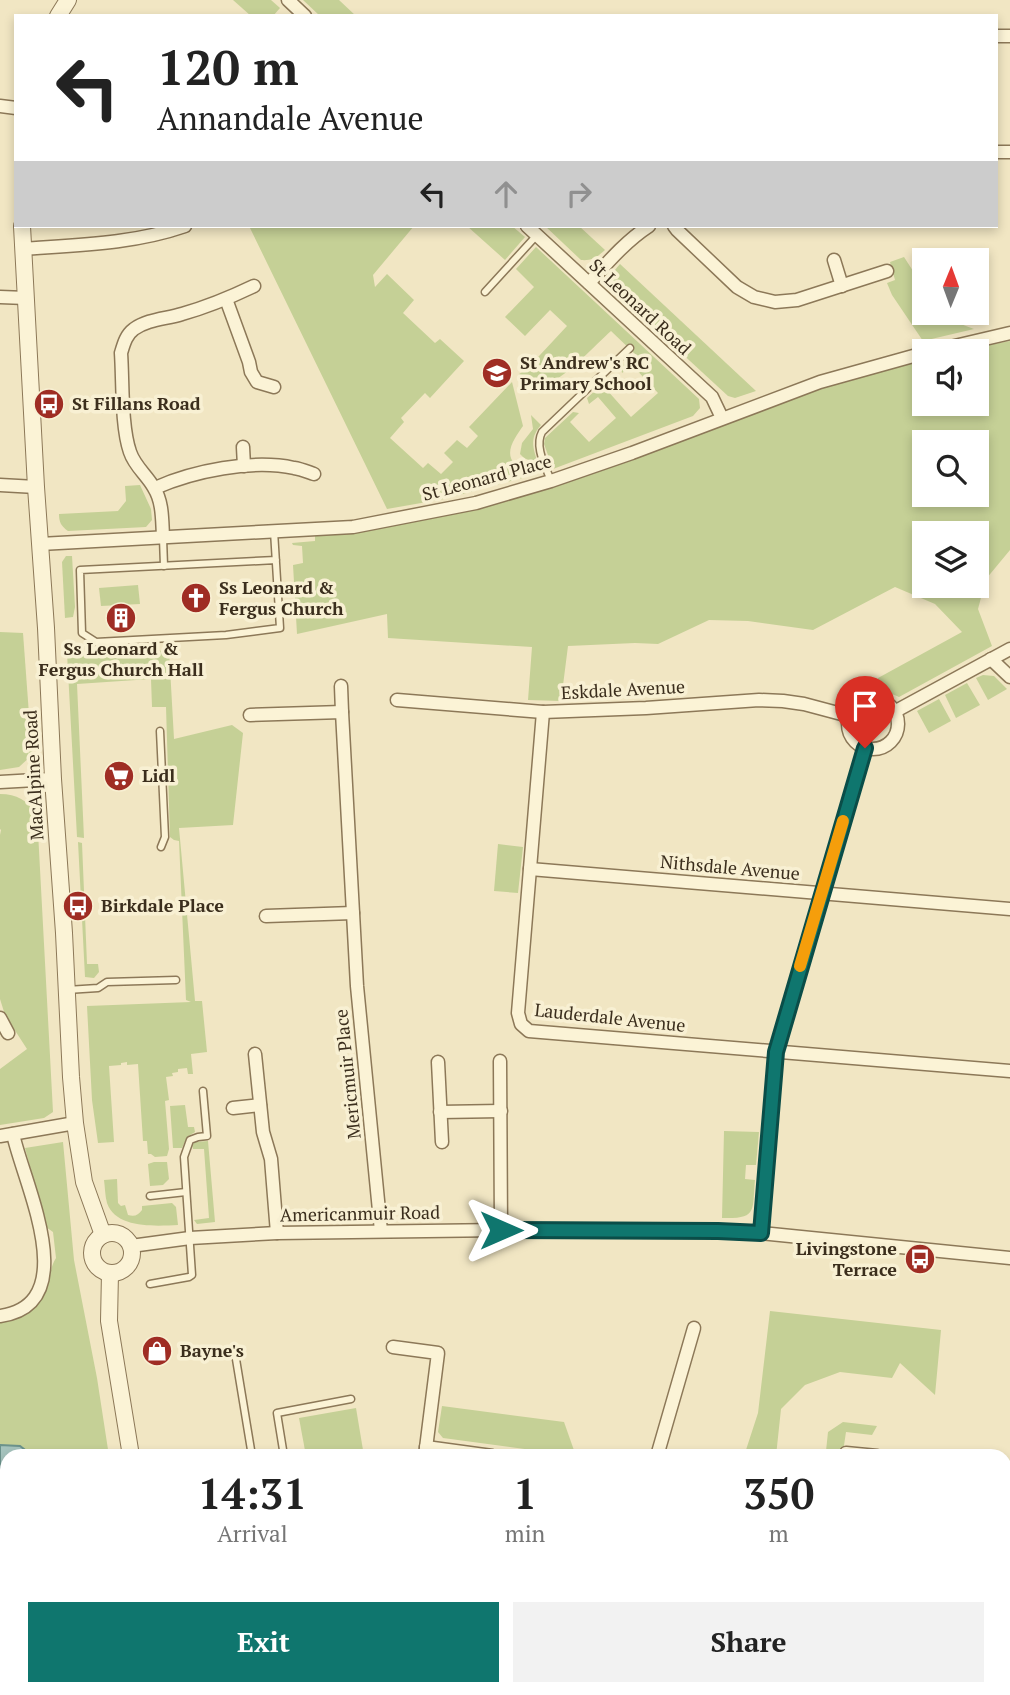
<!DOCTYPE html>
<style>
body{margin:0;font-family:"PT Serif",serif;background:#f2f2f2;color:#222;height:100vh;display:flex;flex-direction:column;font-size:26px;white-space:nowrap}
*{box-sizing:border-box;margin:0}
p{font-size:23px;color:#767676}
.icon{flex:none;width:38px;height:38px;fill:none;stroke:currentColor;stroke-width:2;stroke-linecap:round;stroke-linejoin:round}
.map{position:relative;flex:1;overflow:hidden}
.sheet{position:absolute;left:0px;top:1449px;width:1012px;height:247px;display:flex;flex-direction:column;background:#fff;border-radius:21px 21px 0 0;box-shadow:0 4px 10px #0003}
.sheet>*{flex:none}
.guide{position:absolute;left:14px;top:14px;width:984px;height:214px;border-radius:0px;box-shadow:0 4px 10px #0003;background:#fff;color:#222;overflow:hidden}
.needle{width:46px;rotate:1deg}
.buttons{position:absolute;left:912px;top:248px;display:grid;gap:14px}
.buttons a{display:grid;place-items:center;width:77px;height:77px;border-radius:0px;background:#fff;box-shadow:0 4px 10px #0003;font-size:35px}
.pin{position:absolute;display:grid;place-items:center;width:60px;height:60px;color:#fff;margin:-72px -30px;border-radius:50% 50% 50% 0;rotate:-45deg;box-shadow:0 0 7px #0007}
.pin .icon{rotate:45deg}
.me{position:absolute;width:77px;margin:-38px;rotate:90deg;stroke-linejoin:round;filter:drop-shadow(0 0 5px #0008)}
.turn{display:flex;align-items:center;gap:24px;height:147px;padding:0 28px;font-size:32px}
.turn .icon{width:91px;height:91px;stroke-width:2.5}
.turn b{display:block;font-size:49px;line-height:60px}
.lanes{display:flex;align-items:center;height:66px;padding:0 28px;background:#0003;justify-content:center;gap:35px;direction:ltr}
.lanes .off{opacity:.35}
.eta{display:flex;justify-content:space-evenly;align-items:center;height:119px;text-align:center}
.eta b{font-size:42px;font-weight:700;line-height:49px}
.button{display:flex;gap:14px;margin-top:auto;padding:14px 28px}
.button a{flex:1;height:80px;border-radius:0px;background:#0f766e;color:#fff;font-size:28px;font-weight:700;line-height:80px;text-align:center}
.button a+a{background:#f2f2f2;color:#222}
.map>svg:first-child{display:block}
.green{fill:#c5d096;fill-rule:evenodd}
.water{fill:#a5c3bd;stroke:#6b928b;stroke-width:2}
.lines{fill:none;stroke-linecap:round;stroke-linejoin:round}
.service-casing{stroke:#8c7858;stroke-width:9}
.minor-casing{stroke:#8c7858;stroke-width:15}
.tertiary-casing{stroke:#8c7858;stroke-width:18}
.service{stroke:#fbf3d6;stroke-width:6}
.minor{stroke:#fbf3d6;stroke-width:12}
.tertiary{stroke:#fbf3d6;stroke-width:16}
.route-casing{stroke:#0a4d48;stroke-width:18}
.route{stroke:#0f766e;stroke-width:12}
.slow{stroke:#f59e0b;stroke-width:12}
.labels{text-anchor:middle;stroke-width:7;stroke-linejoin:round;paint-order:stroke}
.street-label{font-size:18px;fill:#3b2e1d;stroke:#f8f0d3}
.poi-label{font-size:18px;font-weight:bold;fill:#3b2e1d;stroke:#f8f0d3;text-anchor:start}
</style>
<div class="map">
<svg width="1010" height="1695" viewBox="0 0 1010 1695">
<rect width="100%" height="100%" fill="#f1e6c3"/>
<g class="green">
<polygon points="233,0 271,0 280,8 273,16 251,16"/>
<polygon points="303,0 339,0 356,16 320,16"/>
<path d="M249,226H414L373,275L375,287L387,274L414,300L403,313L435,343L440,339L464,361L430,398L425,393L401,418L404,422L390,438L423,468L428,463L441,474L453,462L444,453L457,440L467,448L478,436L469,427L512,382L523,426C516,436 503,453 515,464C520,469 523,470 526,477L444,499L387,509Z"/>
<polygon points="467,226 512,226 525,237 505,260"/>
<path d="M545,226H579L605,250C597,257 592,261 581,260Z"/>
<path d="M536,247L699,399L700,408L693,416L553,469L544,444L545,438L573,412L579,413L570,422L589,442L616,418L598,397L589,404L587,398L607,380L613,382L606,389L631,417L658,393L632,365L622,373L621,367L635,354L611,331C597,343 562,382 545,384C535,385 527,379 519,374L526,370L567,326L550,310L525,336L505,317L534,287L516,269Z"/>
<polygon points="904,257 924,288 924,313 940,313 942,317 974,329 923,341 892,295 887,283 895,280 890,262"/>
<path d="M620,264L756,391L735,398L728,396L613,290C608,278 612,273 620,264Z"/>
<path d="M1010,341V550L986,579L978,609L992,646L899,697L876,687L878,678L962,632L935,604L895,587L813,630L748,621L709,620L658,644L635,643L568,646L561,701L528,700L532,647L388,638L387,614L297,634L293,565L303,563L302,546L293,545L292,543L315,541V534L378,528L444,516L513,499L667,446L756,410L822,387L924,359V404H976V352H952ZM924,443H976V495H924ZM924,534H976V586H924Z"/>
<path d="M531,415L541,425C528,440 534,449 539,467L534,469L531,461L524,458L520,454L522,443L533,429Z"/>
<path d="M140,485L151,509L152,520L146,527L68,531C61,526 59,522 59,514L118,511L126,501L125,486Z"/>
<polygon points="66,556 72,556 75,607 73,617 65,618 62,562"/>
<polygon points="138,585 140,604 101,606 99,588"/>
<polygon points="0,632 23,633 32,755 19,767 0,770"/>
<polygon points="169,650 174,739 232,725 243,733 233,825 179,828 195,1001 202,1001 207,1052 191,1054 193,1074 188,1074 187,1068 178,1069 178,1072 172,1073 173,1076 166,1077 169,1100 165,1101 169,1149 167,1156 155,1157 151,1154 148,1154 147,1141 143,1141 138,1064 127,1065 127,1062 121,1063 121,1065 109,1066 114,1142 98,1143 92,1100 87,1006 191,1002 186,1000 179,841 174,840 170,837 166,707 152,707 151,679 77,684 84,838 77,837 67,653 97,656"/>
<polygon points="983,675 994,676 1007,689 988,700 976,678"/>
<polygon points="967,683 980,705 956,718 945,695"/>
<polygon points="939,699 951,721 929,733 917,711"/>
<path d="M0,794C17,794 27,801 37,813L53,1112L44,1118L0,1125V1069L27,1049L5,1015L0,999V835L1,830L0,829Z"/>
<polygon points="78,842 82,843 87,964 98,964 99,972 94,978 85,977"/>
<polygon points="498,844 523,847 518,893 494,891"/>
<polygon points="185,1105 188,1127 194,1127 195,1132 187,1137 182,1148 173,1148 170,1106"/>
<path d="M724,1131L759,1132L756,1165H746L745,1179L755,1180C752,1211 758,1219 722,1218Z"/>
<polygon points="208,1141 215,1222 197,1224 194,1220 209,1218 204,1149 193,1149 192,1145 195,1142"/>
<path d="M63,1142L74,1260L97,1378L109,1456H7V1537L0,1535V1320C18,1317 38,1309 46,1291C51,1279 49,1269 56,1258L53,1232L46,1227L25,1148Z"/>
<polygon points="154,1162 167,1162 169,1179 163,1185 150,1186 148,1164"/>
<path d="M117,1179L118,1203L121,1206L125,1205L128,1215C135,1217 138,1215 142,1210V1206L172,1203L176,1207L178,1225C156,1226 116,1229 107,1203C105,1196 105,1187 104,1180Z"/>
<polygon points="770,1311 941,1330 935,1395 900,1363 892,1378 840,1372 805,1385 781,1409 776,1456 744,1456 758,1413"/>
<polygon points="442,1406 564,1422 576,1456 443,1438 438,1432"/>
<polygon points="356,1408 364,1456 306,1456 299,1418"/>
<polygon points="843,1422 877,1426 872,1435 846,1432 843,1452 826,1451 828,1432"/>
<polygon points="113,1689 202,1689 206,1695 101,1695 101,1692 113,1692"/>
<polygon points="264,1689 337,1689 337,1692 344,1691 344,1695 262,1695"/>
<polygon points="377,1689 443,1689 443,1695 378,1695"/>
<polygon points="601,1689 870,1689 872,1695 599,1695"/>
</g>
<polygon class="water" points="0,1445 20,1446 33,1456 7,1456 7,1514 0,1513"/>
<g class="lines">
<g class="service-casing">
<g id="service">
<polyline points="485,292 537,235"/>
<path d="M551,481C546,467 534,447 542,432L630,348"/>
<polyline points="274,531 280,628 226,635 96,642 82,633 80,570 276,560"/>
<polyline points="163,538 164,566"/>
<polyline points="160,731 165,837 161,847"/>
<polyline points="67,990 98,988 107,982 176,980"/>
<polyline points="150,1196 186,1192"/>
<polyline points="150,1284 189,1277 192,1275 184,1157 190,1140 198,1137 207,1136 203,1091"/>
<polyline points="234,1347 252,1456"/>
<polyline points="284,1456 277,1413 351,1399"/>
<polyline points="477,1689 477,1695"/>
<polyline points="551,1689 552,1695"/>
</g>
</g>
<g class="minor-casing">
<g id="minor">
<polyline points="288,0 305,16"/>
<polyline points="996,36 1010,36"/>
<polyline points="0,106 16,108"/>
<polyline points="996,152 1010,152"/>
<polyline points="527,226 712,397 722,418"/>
<polyline points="674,226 677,230 737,287 754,297 775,302 797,300 887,271"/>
<path d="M23,249C78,245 133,244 185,226"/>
<polyline points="834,260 842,286"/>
<path d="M589,283C608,262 626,241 649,226"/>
<polyline points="0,297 26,298"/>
<polyline points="226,299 249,362 251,372 257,382 274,387"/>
<polyline points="929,352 1010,333"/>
<polyline points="243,447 244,466"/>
<polyline points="0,485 36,487"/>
<path d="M155,488C193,471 252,459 294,468C301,469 308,472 314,474"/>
<path d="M163,536C162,521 163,502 154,488C147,475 135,467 130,452C121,426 123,381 121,353C124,343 126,335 134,329C148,319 166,319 182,314C207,307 231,297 254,286"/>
<polyline points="40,544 353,527 476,503 551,481 632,453 820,382 924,353"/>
<polyline points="991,659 1010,677"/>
<polyline points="341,686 342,712"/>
<circle cx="873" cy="724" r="25"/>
<polyline points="397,700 543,712 646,708 759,700 783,701 804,704 849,716"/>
<polyline points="543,712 518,1013 521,1024 529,1031 1010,1071"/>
<polyline points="894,712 1010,649"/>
<polyline points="250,715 342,712 357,986 381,1231"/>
<polyline points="0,782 53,779"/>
<polyline points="530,869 1010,909"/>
<polyline points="266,916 353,913"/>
<polyline points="0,1018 8,1033"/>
<polyline points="255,1054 263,1132 271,1159 277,1233"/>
<polyline points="500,1061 501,1230"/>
<polyline points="438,1062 442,1142"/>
<polyline points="233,1108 260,1105"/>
<polyline points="440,1112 501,1111"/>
<polyline points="0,1136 75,1123"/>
<polyline points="761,1233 776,1052 865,748"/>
<polyline points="131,1246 190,1238 277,1233 501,1230 717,1231 761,1233 1010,1258"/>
<path d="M0,1316C85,1304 23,1182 13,1134"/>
<polyline points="393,1347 438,1353 425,1456"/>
<polyline points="426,1447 492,1456"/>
<polyline points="846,1453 877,1456"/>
<polyline points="657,1456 694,1328"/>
<polyline points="1004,1470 1010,1471"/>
<polyline points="1006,1627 1010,1593"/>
<polyline points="587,1695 589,1689"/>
<polyline points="963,1695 964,1689"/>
</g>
</g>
<g class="tertiary-casing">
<g id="tertiary">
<polyline points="58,16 68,0"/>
<polyline points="22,226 36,487 46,628 53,779 64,933 71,1077 75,1123 84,1182 103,1235"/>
<circle cx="112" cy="1253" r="20"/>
<polyline points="110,1273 109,1321 131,1456"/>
<polyline points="0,1557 7,1558"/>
<polyline points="1004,1627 1010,1627"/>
<polyline points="213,1689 217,1695"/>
</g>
</g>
<use href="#service" class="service"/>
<use href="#minor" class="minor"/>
<use href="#tertiary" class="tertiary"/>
</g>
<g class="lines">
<g class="route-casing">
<polyline id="route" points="501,1230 718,1231 761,1233 776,1052 865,748"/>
</g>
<use href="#route" class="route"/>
<polyline class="slow" points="800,966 843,821"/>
</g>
<defs>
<g id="school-disc" transform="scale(1.575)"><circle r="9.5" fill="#9f2d24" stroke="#f8f0d3"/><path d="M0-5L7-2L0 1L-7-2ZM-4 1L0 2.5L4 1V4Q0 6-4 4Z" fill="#fff"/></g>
<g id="bus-disc" transform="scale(1.575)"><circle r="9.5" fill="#9f2d24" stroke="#f8f0d3"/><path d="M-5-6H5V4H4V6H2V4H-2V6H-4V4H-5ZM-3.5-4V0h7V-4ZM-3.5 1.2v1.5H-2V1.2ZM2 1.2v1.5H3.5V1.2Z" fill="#fff"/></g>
<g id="church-disc" transform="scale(1.575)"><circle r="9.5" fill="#9f2d24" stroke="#f8f0d3"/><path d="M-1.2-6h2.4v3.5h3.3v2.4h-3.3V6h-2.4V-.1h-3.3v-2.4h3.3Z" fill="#fff"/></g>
<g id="building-disc" transform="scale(1.575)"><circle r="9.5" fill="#9f2d24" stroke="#f8f0d3"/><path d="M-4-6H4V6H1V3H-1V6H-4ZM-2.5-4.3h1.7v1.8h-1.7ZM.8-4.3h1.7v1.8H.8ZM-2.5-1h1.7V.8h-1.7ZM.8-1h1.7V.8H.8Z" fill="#fff"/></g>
<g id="supermarket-disc" transform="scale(1.575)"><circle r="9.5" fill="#9f2d24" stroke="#f8f0d3"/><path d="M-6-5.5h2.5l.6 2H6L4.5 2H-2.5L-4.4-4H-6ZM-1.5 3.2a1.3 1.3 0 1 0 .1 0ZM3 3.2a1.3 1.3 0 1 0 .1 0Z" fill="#fff"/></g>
<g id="shop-disc" transform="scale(1.575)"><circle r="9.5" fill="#9f2d24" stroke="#f8f0d3"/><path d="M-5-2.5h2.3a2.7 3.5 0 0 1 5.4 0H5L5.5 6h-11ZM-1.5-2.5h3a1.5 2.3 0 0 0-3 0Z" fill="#fff"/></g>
</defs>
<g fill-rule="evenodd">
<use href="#school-disc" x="497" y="373"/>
<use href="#bus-disc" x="49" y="404"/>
<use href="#church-disc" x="196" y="598"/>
<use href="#building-disc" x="121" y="618"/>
<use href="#supermarket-disc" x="119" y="776"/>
<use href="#bus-disc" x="78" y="906"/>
<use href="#bus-disc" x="920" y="1259"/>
<use href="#shop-disc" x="157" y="1351"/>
</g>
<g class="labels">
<g class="street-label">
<text transform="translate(640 307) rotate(43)" y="6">St Leonard Road</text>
<text transform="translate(487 478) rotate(-15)" y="6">St Leonard Place</text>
<text transform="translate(623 690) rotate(-3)" y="6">Eskdale Avenue</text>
<text transform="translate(34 775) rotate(-93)" y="6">MacAlpine Road</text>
<text transform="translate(730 868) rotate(5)" y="6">Nithsdale Avenue</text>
<text transform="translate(610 1018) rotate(6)" y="6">Lauderdale Avenue</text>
<text transform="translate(348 1074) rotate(-96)" y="6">Mericmuir Place</text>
<text transform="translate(360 1214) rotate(-1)" y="6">Americanmuir Road</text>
</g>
<g class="poi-label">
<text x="520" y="369">St Andrew's RC<tspan x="520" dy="21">Primary School</tspan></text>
<text x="72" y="410">St Fillans Road</text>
<text x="219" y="594">Ss Leonard &amp;<tspan x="219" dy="21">Fergus Church</tspan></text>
<text x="121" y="655" text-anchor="middle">Ss Leonard &amp;<tspan x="121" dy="21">Fergus Church Hall</tspan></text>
<text x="142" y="782">Lidl</text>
<text x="101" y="912">Birkdale Place</text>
<text x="897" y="1255" text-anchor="end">Livingstone<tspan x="897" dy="21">Terrace</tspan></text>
<text x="180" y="1357">Bayne's</text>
</g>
</g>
</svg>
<div class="buttons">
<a><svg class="needle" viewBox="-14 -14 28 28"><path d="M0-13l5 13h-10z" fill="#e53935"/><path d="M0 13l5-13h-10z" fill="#767676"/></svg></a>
<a><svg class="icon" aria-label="sound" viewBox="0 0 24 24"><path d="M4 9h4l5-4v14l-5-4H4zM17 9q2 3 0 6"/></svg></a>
<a><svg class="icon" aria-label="search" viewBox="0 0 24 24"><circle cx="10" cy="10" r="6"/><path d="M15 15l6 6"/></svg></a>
<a><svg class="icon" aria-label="layers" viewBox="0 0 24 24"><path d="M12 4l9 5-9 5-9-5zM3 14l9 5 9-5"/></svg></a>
</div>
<div class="pin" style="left:865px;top:748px;background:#d93025"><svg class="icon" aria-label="arrive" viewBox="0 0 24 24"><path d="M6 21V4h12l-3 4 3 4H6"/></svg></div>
<svg class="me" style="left:501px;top:1230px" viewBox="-20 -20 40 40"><path d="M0-17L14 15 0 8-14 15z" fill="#0f766e" stroke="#fff" stroke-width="4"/></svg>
<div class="guide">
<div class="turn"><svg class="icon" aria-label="left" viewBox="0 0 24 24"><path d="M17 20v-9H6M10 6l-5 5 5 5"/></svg><div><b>120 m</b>Annandale Avenue</div></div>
<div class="lanes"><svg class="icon" aria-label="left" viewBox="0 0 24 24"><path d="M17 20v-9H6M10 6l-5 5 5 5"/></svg><svg class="icon off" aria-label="ahead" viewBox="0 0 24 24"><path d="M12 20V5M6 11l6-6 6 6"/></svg><svg class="icon off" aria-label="right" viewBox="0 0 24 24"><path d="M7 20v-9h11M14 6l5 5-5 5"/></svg></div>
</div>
<section class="sheet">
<div class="eta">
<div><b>14:31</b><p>Arrival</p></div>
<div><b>1</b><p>min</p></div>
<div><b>350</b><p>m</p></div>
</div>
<div class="button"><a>Exit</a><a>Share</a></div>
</section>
</div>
